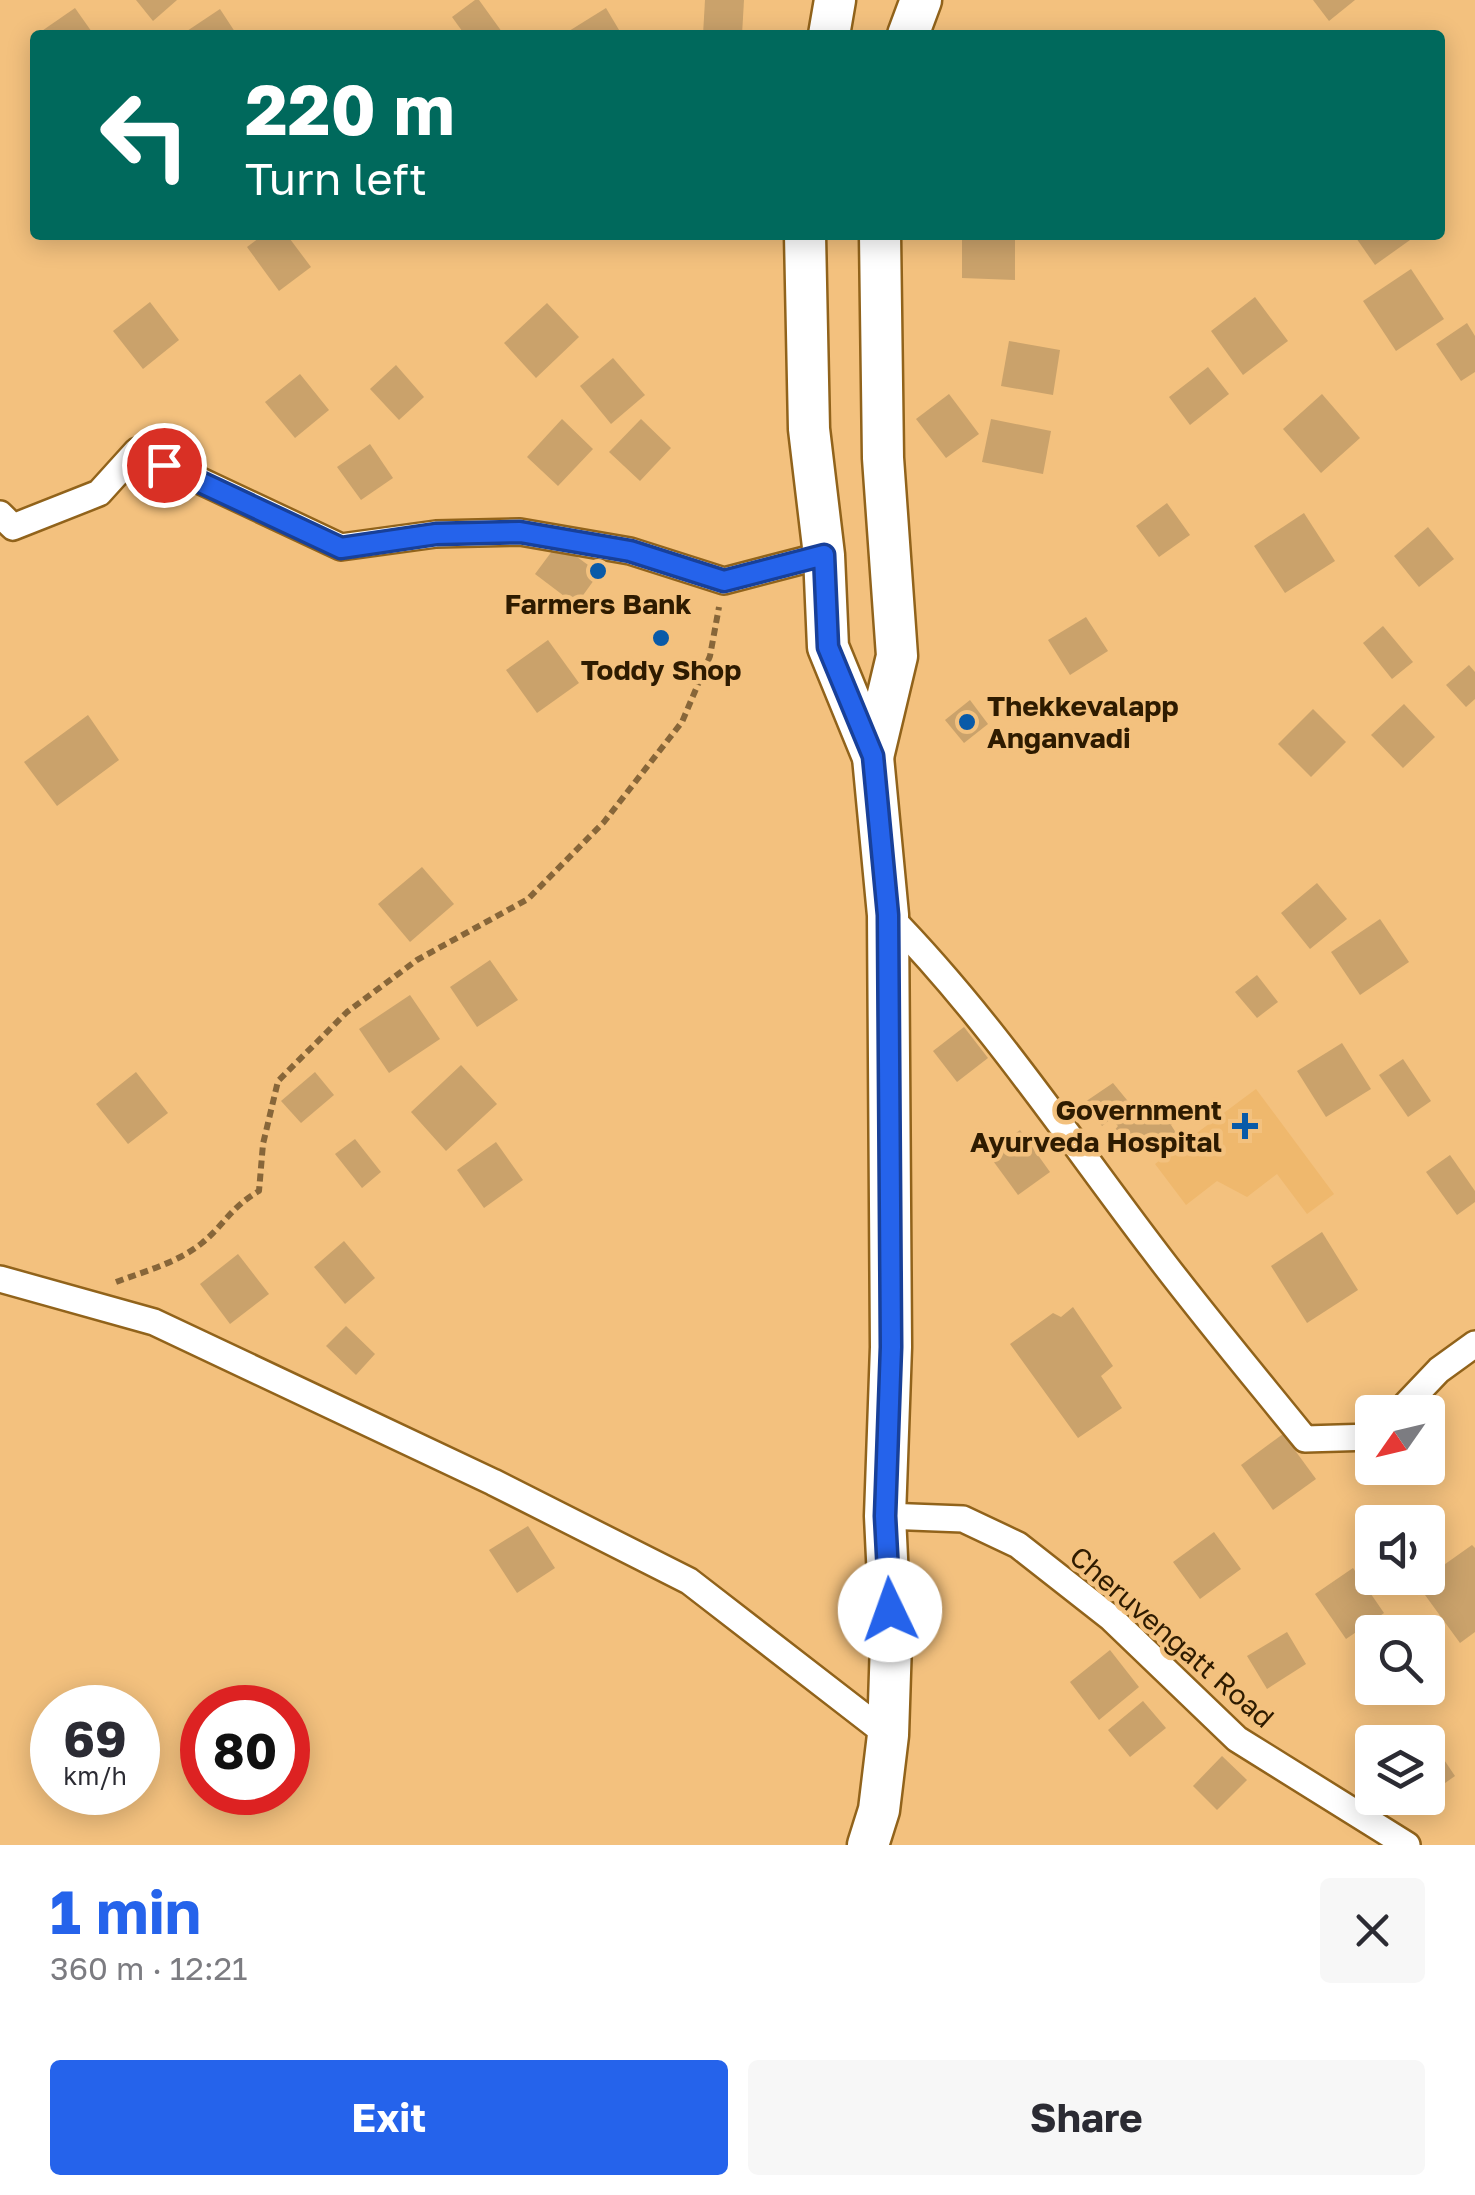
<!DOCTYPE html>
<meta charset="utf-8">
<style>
body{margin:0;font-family:"Golos Text",sans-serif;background:#f7f7f7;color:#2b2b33;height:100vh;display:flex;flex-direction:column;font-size:38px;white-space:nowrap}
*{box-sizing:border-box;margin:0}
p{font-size:32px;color:#7c7c81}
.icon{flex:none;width:55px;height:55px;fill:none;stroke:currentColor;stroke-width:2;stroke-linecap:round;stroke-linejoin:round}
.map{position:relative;height:1845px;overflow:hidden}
.details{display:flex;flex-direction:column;background:#fff;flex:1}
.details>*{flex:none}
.banner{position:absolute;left:30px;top:30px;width:1415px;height:210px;border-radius:10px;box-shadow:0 5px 25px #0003;background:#00695c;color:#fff;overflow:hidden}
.needle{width:65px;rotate:236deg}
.tools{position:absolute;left:1355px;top:1395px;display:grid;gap:20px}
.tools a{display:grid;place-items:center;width:90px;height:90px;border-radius:10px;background:#fff;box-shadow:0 5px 25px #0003;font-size:50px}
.speed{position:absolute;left:30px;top:1685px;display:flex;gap:20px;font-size:50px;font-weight:700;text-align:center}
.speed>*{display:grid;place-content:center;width:130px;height:130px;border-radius:50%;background:#fff;box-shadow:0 5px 25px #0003;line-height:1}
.speed small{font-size:25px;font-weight:400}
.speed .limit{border:15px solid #d22;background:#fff;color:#111}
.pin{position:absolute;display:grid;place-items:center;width:85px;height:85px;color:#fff;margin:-42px;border:5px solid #fff;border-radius:50%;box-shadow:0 2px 10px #0007}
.me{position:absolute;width:110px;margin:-55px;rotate:357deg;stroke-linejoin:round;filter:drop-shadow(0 0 8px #0008)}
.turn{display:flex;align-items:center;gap:35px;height:210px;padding:0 50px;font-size:45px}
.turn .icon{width:130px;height:130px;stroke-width:2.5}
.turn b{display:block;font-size:70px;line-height:85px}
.round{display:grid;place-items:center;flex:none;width:105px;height:105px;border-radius:10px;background:#f7f7f7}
.overview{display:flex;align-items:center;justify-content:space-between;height:170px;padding:0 50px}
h1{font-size:60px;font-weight:700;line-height:75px;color:#2563eb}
.cta{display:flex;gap:20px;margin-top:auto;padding:20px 50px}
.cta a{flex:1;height:115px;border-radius:10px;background:#2563eb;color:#fff;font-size:40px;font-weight:700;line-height:115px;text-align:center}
.cta a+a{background:#f7f7f7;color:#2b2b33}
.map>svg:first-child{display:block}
.built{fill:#efb86d}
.building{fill:#caa26b}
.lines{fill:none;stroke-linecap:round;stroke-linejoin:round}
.minor-casing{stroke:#91631b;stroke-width:30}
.trunk-casing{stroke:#91631b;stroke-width:45}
.path{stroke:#876639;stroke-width:6;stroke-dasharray:8 5;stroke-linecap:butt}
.minor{stroke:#fff;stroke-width:25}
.trunk{stroke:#fff;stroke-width:40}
.route-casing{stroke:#184099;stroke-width:25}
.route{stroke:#2563eb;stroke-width:18}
.poi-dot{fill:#095aa8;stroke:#f3c17e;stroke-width:4}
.labels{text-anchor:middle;stroke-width:9;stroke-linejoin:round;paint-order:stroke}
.poi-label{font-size:28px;font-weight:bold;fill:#2e1b00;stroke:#f3c17e}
.street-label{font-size:28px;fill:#2e1b00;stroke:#f3c17e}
</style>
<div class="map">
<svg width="1475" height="1845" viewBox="0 0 1475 1845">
<rect width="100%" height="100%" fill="#f3c17e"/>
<polygon class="built" points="1256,1089 1334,1194 1307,1214 1277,1174 1247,1197 1217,1181 1186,1205 1155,1164"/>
<g class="building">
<polygon points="136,0 177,0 153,21"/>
<polygon points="475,0 479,0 502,32 465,35 452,17"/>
<polygon points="705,0 744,0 742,35 703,35"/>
<polygon points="1313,0 1355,0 1329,21"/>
<polygon points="75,8 94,35 36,35"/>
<polygon points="606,8 622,35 571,35 569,31"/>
<polygon points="220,9 237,35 181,35"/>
<polygon points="263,235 287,235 311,267 279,291 247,247"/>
<polygon points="1354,235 1417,235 1375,265"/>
<polygon points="962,236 1015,237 1015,280 962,278"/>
<polygon points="1411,269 1444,319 1396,351 1363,301"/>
<polygon points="1255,297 1288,341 1243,375 1211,331"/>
<polygon points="150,302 179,340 143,369 113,331"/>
<polygon points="547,303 579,337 536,378 504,343"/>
<polygon points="1467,323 1475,336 1475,372 1461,381 1436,344"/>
<polygon points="1009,341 1060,350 1053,395 1001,386"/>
<polygon points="613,358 645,395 611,424 580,386"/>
<polygon points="396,365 424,397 399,420 370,389"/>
<polygon points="1208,367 1229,394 1190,425 1169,397"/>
<polygon points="300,374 329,410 295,438 265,402"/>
<polygon points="949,394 979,434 946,458 916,419"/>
<polygon points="1322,394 1360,438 1321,473 1283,429"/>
<polygon points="562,419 593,449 558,486 527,457"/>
<polygon points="641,419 671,448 640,481 609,452"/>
<polygon points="991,419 1051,431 1043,474 982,462"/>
<polygon points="370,444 393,478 361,500 337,467"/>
<polygon points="1167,503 1190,535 1159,557 1136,526"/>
<polygon points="1304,513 1335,561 1285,593 1254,546"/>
<polygon points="1428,527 1454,559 1419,587 1394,556"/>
<polygon points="558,543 599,573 576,605 535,574"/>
<polygon points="1086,617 1108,651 1070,675 1048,640"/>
<polygon points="1383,626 1413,662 1392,679 1363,643"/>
<polygon points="548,640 579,683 537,713 506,670"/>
<polygon points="1469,665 1475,672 1475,699 1466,707 1446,685"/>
<polygon points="970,700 988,724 964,743 945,720"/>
<polygon points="1404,704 1435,737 1403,768 1371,735"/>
<polygon points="1313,709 1346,742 1311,777 1278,744"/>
<polygon points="88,715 119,760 57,806 24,762"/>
<polygon points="422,867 454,904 410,942 378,904"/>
<polygon points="1317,883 1347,919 1310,949 1281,913"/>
<polygon points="1380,919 1409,962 1360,995 1331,952"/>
<polygon points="490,960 518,1000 477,1027 450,987"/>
<polygon points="1257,975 1278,1002 1257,1018 1235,992"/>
<polygon points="410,995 440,1039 389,1073 359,1029"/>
<polygon points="964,1027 988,1058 957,1082 933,1051"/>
<polygon points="1342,1043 1371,1089 1326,1117 1297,1071"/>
<polygon points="1403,1059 1431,1101 1408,1117 1379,1075"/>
<polygon points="461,1065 497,1104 446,1151 411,1112"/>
<polygon points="136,1072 168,1113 128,1144 96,1104"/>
<polygon points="315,1072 334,1095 301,1123 281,1101"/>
<polygon points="1113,1083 1136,1111 1152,1101 1164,1113 1169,1112 1175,1121 1171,1125 1178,1136 1167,1144 1161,1139 1138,1155 1129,1142 1125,1144 1114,1131 1118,1126 1111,1119 1102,1126 1085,1102"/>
<polygon points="1020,1130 1050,1172 1018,1195 988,1154"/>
<polygon points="355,1139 381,1172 362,1188 335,1154"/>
<polygon points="496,1142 523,1180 484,1208 457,1170"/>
<polygon points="1450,1155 1475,1191 1475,1202 1457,1215 1426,1172"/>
<polygon points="1322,1232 1358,1290 1307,1323 1271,1266"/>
<polygon points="344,1241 375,1278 345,1304 314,1267"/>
<polygon points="238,1254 269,1294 230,1324 200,1284"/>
<polygon points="1073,1307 1113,1366 1101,1376 1122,1408 1078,1438 1010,1344 1053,1313 1061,1317"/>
<polygon points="346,1326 375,1354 356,1375 326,1346"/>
<polygon points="1283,1434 1316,1479 1273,1510 1241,1465"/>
<polygon points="528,1526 555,1568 517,1593 489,1550"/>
<polygon points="1214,1532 1241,1569 1200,1599 1173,1562"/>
<polygon points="1472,1545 1475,1548 1475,1632 1460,1643 1417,1584"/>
<polygon points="1353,1568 1384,1613 1346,1639 1315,1594"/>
<polygon points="1287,1632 1306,1664 1267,1689 1247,1656"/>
<polygon points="1110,1650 1139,1687 1099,1720 1070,1682"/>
<polygon points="1143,1701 1166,1728 1130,1757 1108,1730"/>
<polygon points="1428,1736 1455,1776 1428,1795 1428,1742 1418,1742"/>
<polygon points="1222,1756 1247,1780 1217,1810 1193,1786"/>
</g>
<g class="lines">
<g class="minor-casing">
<g id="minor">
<polyline points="0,514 13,527 99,493 137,451 341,547 436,534 520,532 630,551 724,581 824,555"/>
<path d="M888,915C988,1017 1067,1136 1153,1249C1202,1314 1254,1376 1305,1439L1372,1437"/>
<polyline points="0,1279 154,1322 493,1482 689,1581 888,1735"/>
<polyline points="1399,1412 1439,1370 1475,1344"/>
<polyline points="885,1516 963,1519 1018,1545 1111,1618 1237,1739 1407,1845"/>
</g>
</g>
<g class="trunk-casing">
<g id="trunk">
<polyline points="829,35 835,0"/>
<polyline points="908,35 921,0"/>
<polyline points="805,235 809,429 824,555 828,647 873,757 888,915 891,1347 885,1516 891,1642 888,1735 879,1810 868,1845"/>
<polyline points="873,757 897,656 883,458 880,235"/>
</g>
</g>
<path class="path" d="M116,1282C145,1271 177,1263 202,1243C224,1225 231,1207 259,1191L263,1144L278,1081L347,1012L417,960L528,899L604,822L682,722L710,656L719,607"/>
<use href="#minor" class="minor"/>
<use href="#trunk" class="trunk"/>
</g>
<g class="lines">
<g class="route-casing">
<polyline id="route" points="164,465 341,548 436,534 520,532 630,551 724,581 824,555 828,647 873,756 888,915 891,1347 885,1516 890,1610"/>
</g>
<use href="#route" class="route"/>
</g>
<g class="poi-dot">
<circle cx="598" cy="571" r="10"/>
<circle cx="661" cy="638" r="10"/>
<circle cx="967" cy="722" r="10"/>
<path d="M1240 1111h10v10h10v10h-10v10h-10v-10h-10v-10h10z"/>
</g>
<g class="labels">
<g class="poi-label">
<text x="598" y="614">Farmers Bank</text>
<text x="661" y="680">Toddy Shop</text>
<text x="987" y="716" text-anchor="start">Thekkevalapp<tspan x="987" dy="32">Anganvadi</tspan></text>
<text x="1222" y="1120" text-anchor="end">Government<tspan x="1222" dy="32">Ayurveda Hospital</tspan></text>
</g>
<g class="street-label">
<text transform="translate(1172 1637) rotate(41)" y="10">Cheruvengatt Road</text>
</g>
</g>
</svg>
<div class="tools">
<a><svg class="needle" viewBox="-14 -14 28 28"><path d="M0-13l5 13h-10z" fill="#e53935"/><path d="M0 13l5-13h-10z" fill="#7c7c81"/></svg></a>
<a><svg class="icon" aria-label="sound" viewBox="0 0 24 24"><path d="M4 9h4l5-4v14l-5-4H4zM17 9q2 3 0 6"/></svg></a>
<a><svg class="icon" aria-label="search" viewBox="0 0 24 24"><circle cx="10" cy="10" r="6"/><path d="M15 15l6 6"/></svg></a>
<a><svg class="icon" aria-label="layers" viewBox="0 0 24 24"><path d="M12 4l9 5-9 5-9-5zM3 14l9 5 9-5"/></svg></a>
</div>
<div class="speed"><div>69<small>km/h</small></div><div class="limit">80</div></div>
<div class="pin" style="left:164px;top:465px;background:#d93025"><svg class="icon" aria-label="arrive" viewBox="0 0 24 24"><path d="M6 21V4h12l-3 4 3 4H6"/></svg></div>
<svg class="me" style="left:890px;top:1610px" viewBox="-20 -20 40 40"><circle r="19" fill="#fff"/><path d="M0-13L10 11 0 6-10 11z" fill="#2563eb"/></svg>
<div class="banner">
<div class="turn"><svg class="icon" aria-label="left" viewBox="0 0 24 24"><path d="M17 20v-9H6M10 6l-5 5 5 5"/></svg><div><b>220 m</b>Turn left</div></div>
</div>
</div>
<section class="details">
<div class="overview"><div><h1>1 min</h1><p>360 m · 12:21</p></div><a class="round"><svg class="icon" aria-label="close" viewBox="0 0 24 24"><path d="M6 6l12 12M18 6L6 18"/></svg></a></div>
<div class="cta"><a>Exit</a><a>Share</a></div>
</section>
